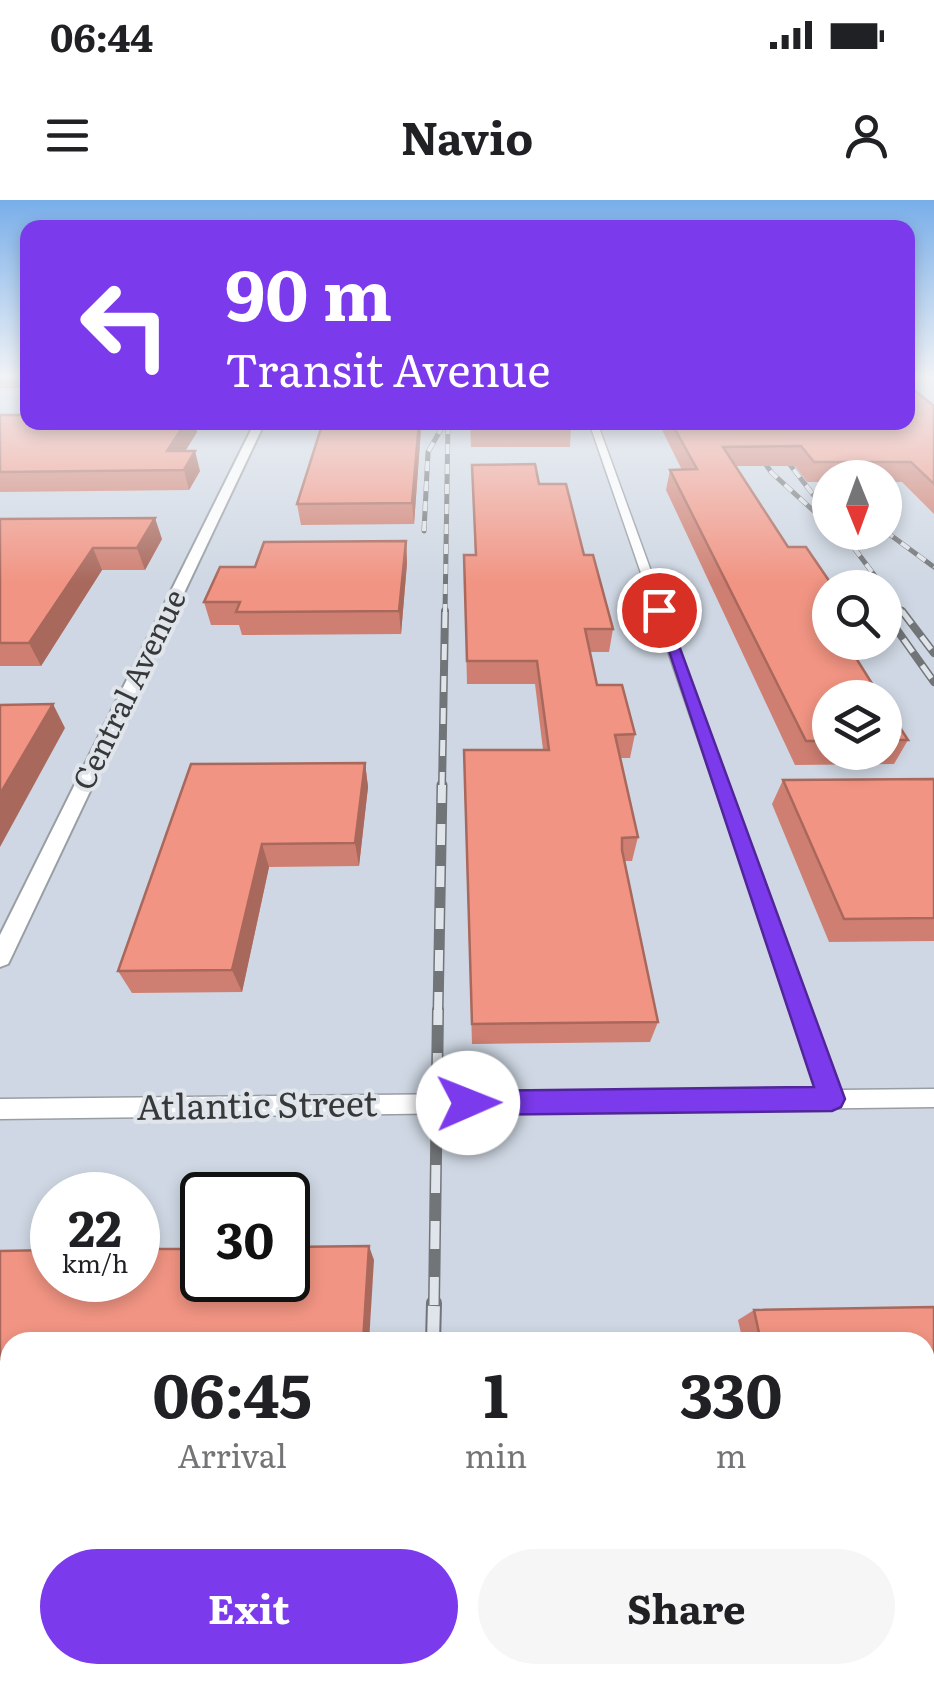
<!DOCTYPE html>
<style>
body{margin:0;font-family:Literata,serif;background:#f6f6f6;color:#202124;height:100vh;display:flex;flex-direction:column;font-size:38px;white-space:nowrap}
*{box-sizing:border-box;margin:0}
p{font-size:32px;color:#757577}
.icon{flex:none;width:55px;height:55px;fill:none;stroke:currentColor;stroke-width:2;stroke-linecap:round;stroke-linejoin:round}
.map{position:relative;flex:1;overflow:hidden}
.drawer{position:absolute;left:0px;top:1132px;width:935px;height:352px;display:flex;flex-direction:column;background:#fff;border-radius:30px 30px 0 0;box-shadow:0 5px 15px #0003}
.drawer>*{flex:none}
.banner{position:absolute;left:20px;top:20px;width:895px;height:210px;border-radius:20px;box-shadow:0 5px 15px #0003;background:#7c3aed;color:#fff;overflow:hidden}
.needle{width:65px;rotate:179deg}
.buttons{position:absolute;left:812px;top:260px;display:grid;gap:20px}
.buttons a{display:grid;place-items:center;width:90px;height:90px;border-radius:50%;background:#fff;box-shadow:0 5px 15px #0003;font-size:50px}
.speed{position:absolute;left:30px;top:972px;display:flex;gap:20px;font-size:50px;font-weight:700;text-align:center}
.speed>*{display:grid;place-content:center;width:130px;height:130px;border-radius:50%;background:#fff;box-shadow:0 5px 15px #0003;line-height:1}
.speed small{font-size:25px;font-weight:400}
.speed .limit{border:5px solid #111;border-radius:15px;background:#fff;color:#111}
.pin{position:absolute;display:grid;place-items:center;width:85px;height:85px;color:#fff;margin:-42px;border:5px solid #fff;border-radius:50%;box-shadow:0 2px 10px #0007}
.me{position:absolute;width:110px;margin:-55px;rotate:89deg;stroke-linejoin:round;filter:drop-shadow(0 0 8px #0008)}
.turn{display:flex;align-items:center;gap:35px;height:210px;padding:0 40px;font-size:45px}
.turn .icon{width:130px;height:130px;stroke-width:2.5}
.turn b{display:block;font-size:70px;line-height:85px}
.eta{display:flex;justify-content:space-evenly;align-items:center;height:170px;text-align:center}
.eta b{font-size:60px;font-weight:700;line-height:70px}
.button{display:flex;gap:20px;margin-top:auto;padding:20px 40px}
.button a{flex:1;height:115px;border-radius:60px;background:#7c3aed;color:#fff;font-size:40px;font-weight:700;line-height:115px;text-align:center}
.button a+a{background:#f6f6f6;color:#202124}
.status{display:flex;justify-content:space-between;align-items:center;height:70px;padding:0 50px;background:#fff;direction:ltr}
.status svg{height:28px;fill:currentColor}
header{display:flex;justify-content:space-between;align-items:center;height:130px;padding:0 40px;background:#fff;font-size:45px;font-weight:700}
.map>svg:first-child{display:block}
.built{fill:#ced7e3;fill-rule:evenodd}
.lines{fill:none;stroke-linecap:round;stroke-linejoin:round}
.minor-casing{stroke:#999ea4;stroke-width:3}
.tertiary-casing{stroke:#999ea4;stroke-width:4}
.minor{fill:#fff;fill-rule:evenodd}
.tertiary{fill:#fff;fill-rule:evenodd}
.rail-far4-casing{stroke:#727578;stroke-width:5}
.rail-far3-casing{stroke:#727578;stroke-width:8}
.rail-far2-casing{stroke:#727578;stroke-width:11}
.rail-far1-casing{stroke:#727578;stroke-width:12}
.rail-casing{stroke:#727578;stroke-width:16}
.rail-far4{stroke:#e0e5eb;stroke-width:4;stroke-dasharray:10;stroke-linecap:butt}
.rail-far3{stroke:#e0e5eb;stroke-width:5;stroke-dasharray:16;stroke-linecap:butt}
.rail-far2{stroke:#e0e5eb;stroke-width:8;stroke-dasharray:21;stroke-linecap:butt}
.rail-far1{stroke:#e0e5eb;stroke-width:9;stroke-dasharray:28;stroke-linecap:butt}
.rail{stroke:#e0e5eb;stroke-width:12;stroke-dasharray:36;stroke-linecap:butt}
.wall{fill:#cf7f71}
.shaded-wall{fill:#a9685c}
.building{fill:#f19483;stroke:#a9685c;stroke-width:2.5}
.route{fill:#7c3aed;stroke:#51269a;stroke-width:2.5}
.labels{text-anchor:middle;stroke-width:8;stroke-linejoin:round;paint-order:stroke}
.far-street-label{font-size:30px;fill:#36383a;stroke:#e0e5eb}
.street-label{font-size:35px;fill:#36383a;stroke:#e0e5eb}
</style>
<div class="status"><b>06:44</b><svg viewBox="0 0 49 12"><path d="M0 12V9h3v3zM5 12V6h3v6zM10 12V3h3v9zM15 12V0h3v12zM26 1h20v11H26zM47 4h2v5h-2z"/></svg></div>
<header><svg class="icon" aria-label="menu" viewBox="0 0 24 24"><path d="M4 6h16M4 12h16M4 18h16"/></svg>Navio<svg class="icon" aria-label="person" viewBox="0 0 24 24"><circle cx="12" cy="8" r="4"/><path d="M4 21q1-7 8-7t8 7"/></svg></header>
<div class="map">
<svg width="934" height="1483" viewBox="0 0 934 1483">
<rect width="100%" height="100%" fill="#e0e5eb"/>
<path class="built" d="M0,175H27L28,222H908V175H934V1483H0ZM830,278H885V332H830ZM830,388H885V442H830ZM830,498H885V552H830ZM52,995H138V1080H52ZM202,995H288V1080H202ZM10,1142H925V1475H10Z"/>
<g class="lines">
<g class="minor-casing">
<polygon id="minor" points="589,222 597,222 839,890 934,889 934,907 0,919 0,899 819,890"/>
</g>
<g class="tertiary-casing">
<polygon id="tertiary" points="255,222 265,222 11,758 8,764 0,767 0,735"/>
</g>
<use href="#minor" class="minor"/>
<use href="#tertiary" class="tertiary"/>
<g class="rail-far4-casing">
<g id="rail-far4">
<polyline points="735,222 772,273 827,323"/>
<polyline points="757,222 815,297"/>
<polyline points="424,331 428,252 445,222"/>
<polyline points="885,331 934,367"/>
<polyline points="842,332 884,388"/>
<polyline points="885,389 904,414"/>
<polyline points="445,414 448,222"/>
</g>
</g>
<g class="rail-far3-casing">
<g id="rail-far3">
<polyline points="902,411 934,453"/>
<polyline points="885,413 934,482"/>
<polyline points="442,588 445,411"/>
</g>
</g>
<g class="rail-far2-casing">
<polyline id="rail-far2" points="438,813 442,585"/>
</g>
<g class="rail-far1-casing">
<polyline id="rail-far1" points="434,1105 438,810"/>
</g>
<g class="rail-casing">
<g id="rail">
<polyline points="433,1142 434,1103"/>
<polyline points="423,1475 423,1483"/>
</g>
</g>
<use href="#rail-far4" class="rail-far4"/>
<use href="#rail-far3" class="rail-far3"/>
<use href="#rail-far2" class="rail-far2"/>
<use href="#rail-far1" class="rail-far1"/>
<use href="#rail" class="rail"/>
</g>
<g class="wall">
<rect x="0" y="175" width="28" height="13"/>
<polygon points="934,206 934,314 902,282 885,282 885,278 830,278 830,282 807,282 795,266 735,266 788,347 830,388 830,552 885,552 885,504 908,540 894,564 795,565 666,290 670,270 682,270 658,222 908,222"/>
<polygon points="0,215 195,222 197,232 185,251 200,271 189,290 0,292"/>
<polygon points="321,222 429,222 429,229 421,229 414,324 301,325 297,304 322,227"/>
<polygon points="470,222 570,222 571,228 570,247 471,247"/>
<polygon points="472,265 539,284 584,355 613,429 609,452 590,452 597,485 635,534 630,558 620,558 638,637 632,661 625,661 658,822 650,842 472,844 464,574 543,550 535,484 467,484 464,355 475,355"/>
<polygon points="0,319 162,339 145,370 102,370 41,466 0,466"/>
<polygon points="406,341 407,363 401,434 242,435 239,425 211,425 204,402 255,367"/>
<polygon points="365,563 368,587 359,666 269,667 242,792 132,793 118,771 191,564"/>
<polygon points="934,579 934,741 829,742 772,604 783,580"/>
<polygon points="934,1107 934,1483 727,1483 725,1475 925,1475 925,1142 743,1142 738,1120 754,1110"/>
</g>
<g class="shaded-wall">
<polygon points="186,222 195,222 197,232 173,271 167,251"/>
<polygon points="419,222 421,222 421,229 414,324 412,303"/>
<polygon points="195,251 200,271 189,290 184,270"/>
<polygon points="155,318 162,339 145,370 137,348"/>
<polygon points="406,341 407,363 401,434 399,411"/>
<polygon points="93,348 102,370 41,466 29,443"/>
<polygon points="53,504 65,528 0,647 0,594"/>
<polygon points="365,563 368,587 359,666 355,643"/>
<polygon points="262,644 269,667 242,792 232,770"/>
<polygon points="369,1046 374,1060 369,1142 363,1142"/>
<polygon points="340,1475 348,1475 347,1483 339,1483"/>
</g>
<g class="building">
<polygon points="908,185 934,206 934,284 911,262 814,262 801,246 723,247 788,347 806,347 834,388 830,388 830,401 819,401 830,418 830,442 846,442 881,498 830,498 830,541 806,541 670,270 697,269 671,222 908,222"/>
<polygon points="0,215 28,215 28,222 186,222 167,251 195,251 184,270 0,272"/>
<polygon points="323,222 419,222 412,303 297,304"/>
<polygon points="471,222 570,222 571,228 471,228"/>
<polygon points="535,264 539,284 566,284 584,355 593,355 613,429 585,429 597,485 622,485 635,534 615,535 638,637 622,638 622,650 658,822 472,824 464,550 549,550 537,461 467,461 464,355 476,355 472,265"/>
<polygon points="155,318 137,348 93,348 29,443 0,443 0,319"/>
<polygon points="406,341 399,411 236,412 240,402 204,402 220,367 255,367 264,342"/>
<polygon points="53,504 0,594 0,505"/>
<polygon points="885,504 908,540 885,540"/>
<polygon points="365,563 355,643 262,644 232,770 118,771 191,564"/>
<polygon points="934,579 934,718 844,719 783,580"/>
<polygon points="369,1046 363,1142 10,1142 10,1475 340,1475 339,1483 0,1483 0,1051 52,1050 52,1080 138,1080 138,1049 202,1049 202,1080 288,1080 288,1047"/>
<polygon points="934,1107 934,1483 743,1483 742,1475 925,1475 925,1142 761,1142 754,1110"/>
</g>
<linearGradient id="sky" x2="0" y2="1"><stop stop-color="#78aee9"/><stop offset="0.46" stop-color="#f1f3f6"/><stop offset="1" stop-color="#f1f3f6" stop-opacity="0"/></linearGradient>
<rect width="934" height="383" fill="url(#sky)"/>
<polygon class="route" points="654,406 666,410 845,899 841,907 832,911 468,915 458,912 454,903 458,894 468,891 814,887"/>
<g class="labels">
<g class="far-street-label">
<text transform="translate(130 490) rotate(-64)" y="10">Central Avenue</text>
</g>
<g class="street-label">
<text transform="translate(257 906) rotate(-1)" y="12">Atlantic Street</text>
</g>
</g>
</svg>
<div class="buttons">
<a><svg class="needle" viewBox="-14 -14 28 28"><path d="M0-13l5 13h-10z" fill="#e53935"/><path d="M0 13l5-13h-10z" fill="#757577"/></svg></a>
<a><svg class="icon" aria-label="search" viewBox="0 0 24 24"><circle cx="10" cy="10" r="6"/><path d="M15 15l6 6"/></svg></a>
<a><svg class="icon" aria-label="layers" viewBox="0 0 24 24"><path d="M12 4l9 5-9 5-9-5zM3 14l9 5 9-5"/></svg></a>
</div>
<div class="speed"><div>22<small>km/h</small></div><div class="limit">30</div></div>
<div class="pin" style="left:659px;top:410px;background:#d93025"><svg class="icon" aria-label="arrive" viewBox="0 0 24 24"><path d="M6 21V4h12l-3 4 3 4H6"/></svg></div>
<svg class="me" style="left:468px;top:903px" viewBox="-20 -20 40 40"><circle r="19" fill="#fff"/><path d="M0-13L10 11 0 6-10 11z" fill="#7c3aed"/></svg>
<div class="banner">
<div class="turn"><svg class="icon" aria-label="left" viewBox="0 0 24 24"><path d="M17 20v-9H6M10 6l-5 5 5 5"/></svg><div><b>90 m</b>Transit Avenue</div></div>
</div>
<section class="drawer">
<div class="eta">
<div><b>06:45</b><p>Arrival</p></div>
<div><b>1</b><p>min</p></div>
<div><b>330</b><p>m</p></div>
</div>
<div class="button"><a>Exit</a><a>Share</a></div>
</section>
</div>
